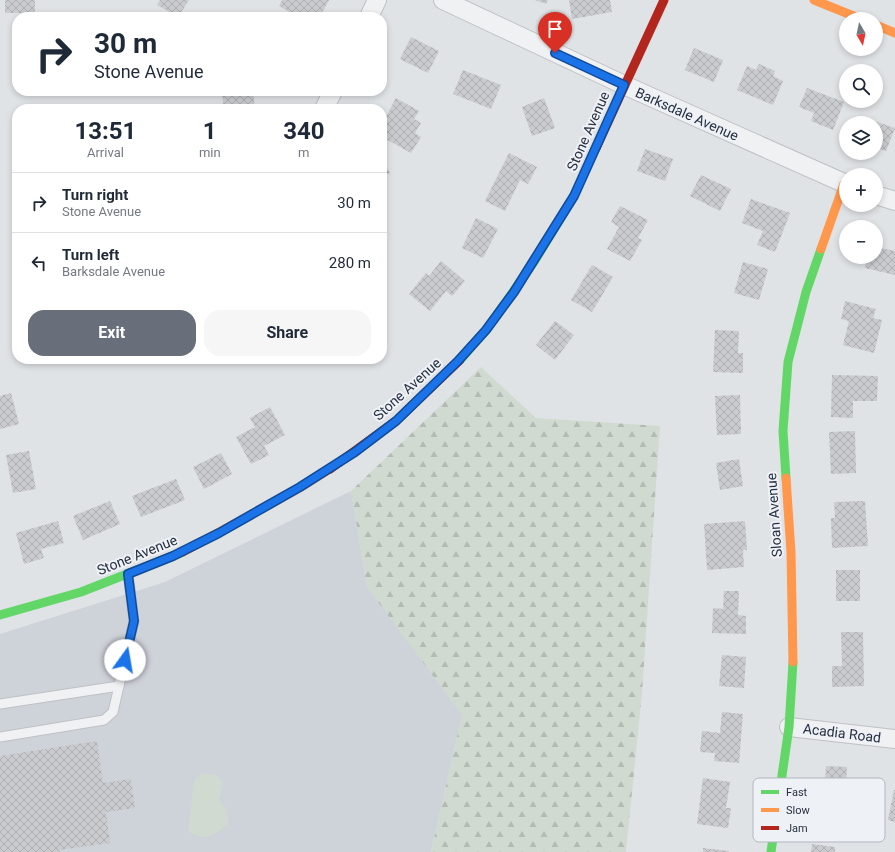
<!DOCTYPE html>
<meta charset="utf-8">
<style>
body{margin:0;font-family:Roboto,sans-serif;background:#f6f6f7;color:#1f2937;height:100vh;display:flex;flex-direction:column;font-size:15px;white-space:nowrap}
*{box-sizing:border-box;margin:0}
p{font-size:13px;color:#747a83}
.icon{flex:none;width:22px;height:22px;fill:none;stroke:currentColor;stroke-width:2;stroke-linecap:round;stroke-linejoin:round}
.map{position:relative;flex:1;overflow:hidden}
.panel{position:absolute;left:12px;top:104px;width:375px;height:260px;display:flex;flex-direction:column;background:#fff;border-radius:16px;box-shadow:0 2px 6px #0003}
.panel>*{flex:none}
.hud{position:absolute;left:12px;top:12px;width:375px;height:84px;border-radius:16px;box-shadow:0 2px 6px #0003;background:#fff;color:#1f2937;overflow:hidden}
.needle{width:26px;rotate:171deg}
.buttons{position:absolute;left:839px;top:12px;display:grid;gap:8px}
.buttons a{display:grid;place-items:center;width:44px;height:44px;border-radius:50%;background:#fff;box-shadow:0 2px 6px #0003;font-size:20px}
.pin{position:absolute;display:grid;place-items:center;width:34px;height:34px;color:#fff;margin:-41px -17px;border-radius:50% 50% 50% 0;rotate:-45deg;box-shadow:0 0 4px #0007}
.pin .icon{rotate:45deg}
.me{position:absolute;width:44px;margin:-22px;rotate:13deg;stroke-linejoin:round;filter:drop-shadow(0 0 3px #0008)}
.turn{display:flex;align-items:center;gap:14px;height:84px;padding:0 16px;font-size:18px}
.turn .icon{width:52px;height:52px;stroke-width:2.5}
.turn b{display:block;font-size:28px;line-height:34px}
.eta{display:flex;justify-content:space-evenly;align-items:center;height:68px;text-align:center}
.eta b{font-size:24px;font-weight:700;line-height:28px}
.primary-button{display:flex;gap:8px;margin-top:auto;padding:8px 16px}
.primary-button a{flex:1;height:46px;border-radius:16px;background:#686f7a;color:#fff;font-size:16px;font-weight:700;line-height:46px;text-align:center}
.primary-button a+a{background:#f6f6f7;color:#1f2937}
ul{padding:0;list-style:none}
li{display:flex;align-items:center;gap:12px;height:60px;padding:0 16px;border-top:1px solid #e0e1e3}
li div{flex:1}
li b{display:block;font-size:15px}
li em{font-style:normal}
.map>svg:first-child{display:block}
.built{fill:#ced2d9}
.forest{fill:url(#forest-firs)}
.park{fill:#d1dad1}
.building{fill:url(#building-cross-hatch)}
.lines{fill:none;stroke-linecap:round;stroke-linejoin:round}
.lane-casing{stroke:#bec1c4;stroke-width:11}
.street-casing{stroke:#bec1c4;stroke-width:20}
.lane{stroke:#f0f1f3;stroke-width:9}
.street{stroke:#f0f1f3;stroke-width:18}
.fast{stroke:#63d668;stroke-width:9}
.slow{stroke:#ff974d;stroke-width:9}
.jam{stroke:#b3261e;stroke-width:9}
.route-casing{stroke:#114b97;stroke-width:10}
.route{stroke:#1a73e8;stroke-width:7}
.labels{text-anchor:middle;stroke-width:4;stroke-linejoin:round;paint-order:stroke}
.street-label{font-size:14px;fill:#273040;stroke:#eef1f6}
.key{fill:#eef1f6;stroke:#b2b7bf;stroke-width:1}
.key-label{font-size:11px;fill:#273040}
</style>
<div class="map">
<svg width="895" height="852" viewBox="0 0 895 852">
<defs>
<pattern id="forest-firs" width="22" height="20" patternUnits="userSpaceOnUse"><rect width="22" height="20" fill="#d1dad1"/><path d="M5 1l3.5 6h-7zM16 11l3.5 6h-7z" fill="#b3bbb4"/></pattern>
<pattern id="building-cross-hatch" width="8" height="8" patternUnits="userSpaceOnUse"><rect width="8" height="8" fill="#c9cbce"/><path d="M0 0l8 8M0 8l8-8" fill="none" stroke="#adafb2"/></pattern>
</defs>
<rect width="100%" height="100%" fill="#e0e3e6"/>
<polygon class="built" points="351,491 367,587 463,711 431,852 0,852 0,634 165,582"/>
<polygon class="forest" points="481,367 536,418 660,426 642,693 626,852 431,852 462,715 367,587 351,491"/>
<path class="park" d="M202,773L217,775L223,782L219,800L227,809L228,824C214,835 204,843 188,831L194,781Z"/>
<g class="building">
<rect x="5" y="0" width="30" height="13"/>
<polygon points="160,0 189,0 178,17 157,5"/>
<polygon points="282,0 329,0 320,17 307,17 303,15 301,17 298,17 279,6"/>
<polygon points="535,0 548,0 546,4"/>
<polygon points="569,0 610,0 612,12 572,19"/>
<polygon points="411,37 439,51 428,73 400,59"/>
<polygon points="694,48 723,60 714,82 685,70"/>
<polygon points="759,64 775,71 773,76 783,81 773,105 737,90 747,66 756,70"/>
<polygon points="463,70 501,85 491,109 453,94"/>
<polygon points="807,88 844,102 833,130 811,121 814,113 799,107"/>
<polygon points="253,91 255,109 224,109 222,95"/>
<polygon points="396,98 419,111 414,119 421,123 415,133 421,137 411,153 382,137 382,124"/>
<polygon points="544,98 555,128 532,136 522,107"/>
<polygon points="865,118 895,128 886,151 876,148 876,123 863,123"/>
<polygon points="645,149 673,159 665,181 637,171"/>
<polygon points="509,153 537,167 528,184 520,180 505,211 485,201"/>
<polygon points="382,159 390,173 382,177"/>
<polygon points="701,175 731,189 720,211 690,196"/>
<polygon points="751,199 790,213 775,252 757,245 763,231 742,223"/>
<polygon points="620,206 648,220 638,238 642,240 630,261 607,249 619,227 611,222"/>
<polygon points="476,218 498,229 483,258 462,248"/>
<polygon points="876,247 895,251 895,275 865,268 867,257 876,257"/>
<polygon points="441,261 465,281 452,296 446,291 430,311 409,294 426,273 429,276"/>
<polygon points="743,262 768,269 759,300 734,293"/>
<polygon points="592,265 613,277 592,312 571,300"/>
<polygon points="845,301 876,309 873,318 882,320 874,353 843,345 849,321 841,319"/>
<polygon points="555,321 574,335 555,360 536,345"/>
<polygon points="715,330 739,331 738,353 743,353 743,373 713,372"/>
<polygon points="832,375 878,376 877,401 853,401 853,418 831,417"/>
<polygon points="11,393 19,424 0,429 0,396"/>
<polygon points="740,395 741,434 717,435 715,396"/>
<polygon points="270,407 285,435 264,446 269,455 251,464 236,437 255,427 250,418"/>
<polygon points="855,431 856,473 831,474 829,432"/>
<polygon points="29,451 36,489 13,493 6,455"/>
<polygon points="221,453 232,474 204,489 193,467"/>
<polygon points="739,459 743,486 720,490 716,463"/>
<polygon points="176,479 185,500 141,517 132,496"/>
<polygon points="110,501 120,524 83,540 73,516"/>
<polygon points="865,501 868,546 832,548 831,518 835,518 834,502"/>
<polygon points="58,521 64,543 41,549 44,558 24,564 16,533"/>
<polygon points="745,521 747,550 743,550 744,567 707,570 704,524"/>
<rect x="836" y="570" width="24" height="31"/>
<polygon points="724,591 739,591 738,615 746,616 746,634 712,633 713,608 723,609"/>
<polygon points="841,632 863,632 864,686 832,687 832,666 842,666"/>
<polygon points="722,655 746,657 744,688 719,686"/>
<polygon points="722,712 743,714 739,763 714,761 715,753 700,752 702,731 720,733"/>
<polygon points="97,741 103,783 131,779 135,808 106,812 110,843 59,850 60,852 0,852 0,756"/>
<polygon points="826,766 847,767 844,817 816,815 818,783 825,783"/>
<polygon points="703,778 730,782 726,808 731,808 728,828 697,824"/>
<polygon points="894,790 895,790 895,822 888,820"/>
<polygon points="812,844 835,847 835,852 811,852"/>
<polygon points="703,848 729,851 729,852 703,852"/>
</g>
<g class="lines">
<g class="lane-casing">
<g id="lane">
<polyline points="0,704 119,686"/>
<polyline points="0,737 104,720 113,712 134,621 128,574"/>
</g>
</g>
<g class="street-casing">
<g id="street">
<polyline points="443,0 624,85 846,184"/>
<polyline points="369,17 377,0"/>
<polyline points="324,109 333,91"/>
<polyline points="876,195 895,201"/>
<polyline points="789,727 895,739"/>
</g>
</g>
<use href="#lane" class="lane"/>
<use href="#street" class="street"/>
<g class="fast">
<polyline points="460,360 486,330 534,262 574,196 596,148"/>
<polyline points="786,478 783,431 788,362 806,292 821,249"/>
<polyline points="0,615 81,592 183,552"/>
<polyline points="771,852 789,727 793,662"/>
</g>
<g class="slow">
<polyline points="814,0 861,19"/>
<polyline points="876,25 895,33"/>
<polyline points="821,249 844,184"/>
<polyline points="786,478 791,552 793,662"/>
<polyline points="183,552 301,487 330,469"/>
</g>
<g class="jam">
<polyline points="596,148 664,0"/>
<polyline points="330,469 396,421 460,360"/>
</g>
</g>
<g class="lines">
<g class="route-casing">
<polyline id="route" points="125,660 134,621 128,574 173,556 219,533 300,487 355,452 396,421 458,361 486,330 514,292 574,196 624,85 555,53"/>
</g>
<use href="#route" class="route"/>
</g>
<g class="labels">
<g class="street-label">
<text transform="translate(687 114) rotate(24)" y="5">Barksdale Avenue</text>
<text transform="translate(588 131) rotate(-66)" y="5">Stone Avenue</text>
<text transform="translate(407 389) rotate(-42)" y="5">Stone Avenue</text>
<text transform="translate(774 515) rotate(-94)" y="5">Sloan Avenue</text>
<text transform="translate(137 555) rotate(-22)" y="5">Stone Avenue</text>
<text transform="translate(842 733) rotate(7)" y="5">Acadia Road</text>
</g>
</g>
<rect x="753" y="778" width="132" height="64" rx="6" class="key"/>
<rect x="761" y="790" width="18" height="4" fill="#63d668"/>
<rect x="761" y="808" width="18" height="4" fill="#ff974d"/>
<rect x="761" y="826" width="18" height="4" fill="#b3261e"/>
<g class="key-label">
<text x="786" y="796">Fast</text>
<text x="786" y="814">Slow</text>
<text x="786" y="832">Jam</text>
</g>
</svg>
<div class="buttons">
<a><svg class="needle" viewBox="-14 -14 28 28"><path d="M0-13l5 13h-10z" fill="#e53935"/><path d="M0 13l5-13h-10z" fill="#747a83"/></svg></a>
<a><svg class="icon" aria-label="search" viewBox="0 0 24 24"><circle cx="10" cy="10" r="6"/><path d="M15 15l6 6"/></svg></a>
<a><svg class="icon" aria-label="layers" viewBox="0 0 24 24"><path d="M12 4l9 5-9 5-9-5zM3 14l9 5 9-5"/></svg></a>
<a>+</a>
<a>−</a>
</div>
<div class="pin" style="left:555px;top:53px;background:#d93025"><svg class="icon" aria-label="arrive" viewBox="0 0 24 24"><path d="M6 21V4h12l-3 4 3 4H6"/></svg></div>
<svg class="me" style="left:125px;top:660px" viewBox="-20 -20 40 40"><circle r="19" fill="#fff"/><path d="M0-13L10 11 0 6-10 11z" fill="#1a73e8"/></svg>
<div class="hud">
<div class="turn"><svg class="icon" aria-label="right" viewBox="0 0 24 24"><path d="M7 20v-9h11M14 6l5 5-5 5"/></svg><div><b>30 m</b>Stone Avenue</div></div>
</div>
<section class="panel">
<div class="eta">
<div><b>13:51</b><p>Arrival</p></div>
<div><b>1</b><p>min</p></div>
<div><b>340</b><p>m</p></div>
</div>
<ul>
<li><svg class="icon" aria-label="right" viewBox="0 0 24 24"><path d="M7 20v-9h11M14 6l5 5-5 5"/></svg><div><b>Turn right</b><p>Stone Avenue</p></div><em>30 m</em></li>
<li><svg class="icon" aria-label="left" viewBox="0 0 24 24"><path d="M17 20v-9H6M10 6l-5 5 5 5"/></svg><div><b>Turn left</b><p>Barksdale Avenue</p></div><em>280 m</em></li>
</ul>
<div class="primary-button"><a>Exit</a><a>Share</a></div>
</section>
</div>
